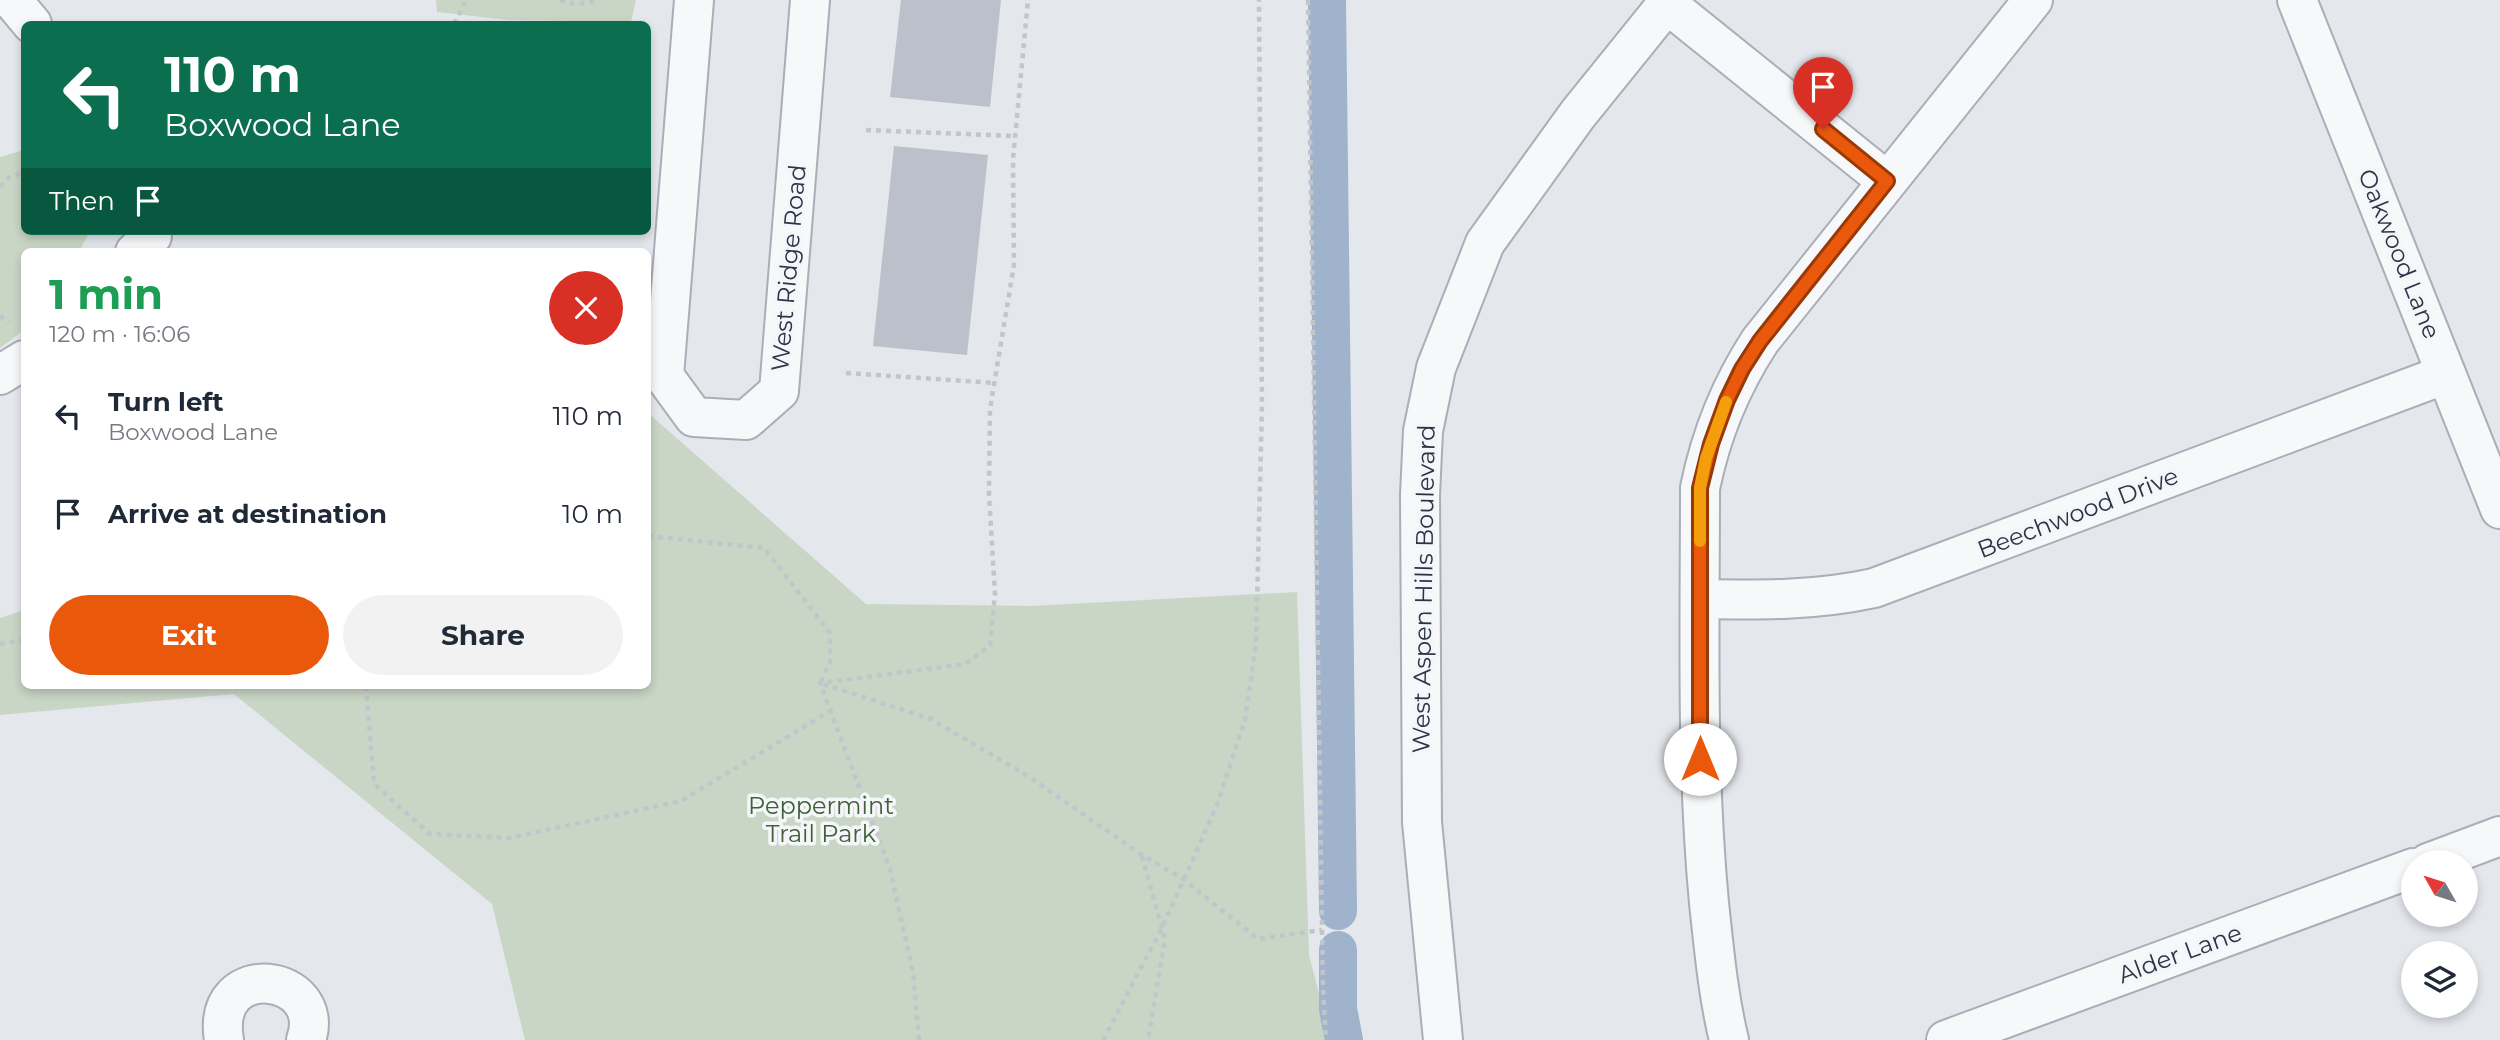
<!DOCTYPE html>
<meta charset="utf-8">
<style>
body{margin:0;font-family:Montserrat,sans-serif;background:#f2f2f3;color:#1f2937;height:100vh;display:flex;flex-direction:column;font-size:26px;white-space:nowrap}
*{box-sizing:border-box;margin:0}
p{font-size:23px;color:#747a83}
.icon{flex:none;width:38px;height:38px;fill:none;stroke:currentColor;stroke-width:2;stroke-linecap:round;stroke-linejoin:round}
.map{position:relative;flex:1;overflow:hidden}
.sheet{position:absolute;left:21px;top:248px;width:630px;height:441px;display:flex;flex-direction:column;background:#fff;border-radius:10px;box-shadow:0 4px 10px #0003}
.sheet>*{flex:none}
.banner{position:absolute;left:21px;top:21px;width:630px;height:214px;border-radius:10px;box-shadow:0 4px 10px #0003;background:#0b6e4f;color:#fff;overflow:hidden}
.needle{width:46px;rotate:309deg}
.tools{position:absolute;left:2401px;top:850px;display:grid;gap:14px}
.tools a{display:grid;place-items:center;width:77px;height:77px;border-radius:50%;background:#fff;box-shadow:0 4px 10px #0003;font-size:35px}
.pin{position:absolute;display:grid;place-items:center;width:60px;height:60px;color:#fff;margin:-72px -30px;border-radius:50% 50% 50% 0;rotate:-45deg;box-shadow:0 0 7px #0007}
.pin .icon{rotate:45deg}
.me{position:absolute;width:77px;margin:-38px;rotate:0deg;stroke-linejoin:round;filter:drop-shadow(0 0 5px #0008)}
.turn{display:flex;align-items:center;gap:24px;height:147px;padding:0 28px;font-size:32px}
.turn .icon{width:91px;height:91px;stroke-width:2.5}
.turn b{display:block;font-size:49px;line-height:60px}
.then{display:flex;align-items:center;height:66px;padding:0 28px;background:#0003;gap:14px;font-size:26px}
.round{display:grid;place-items:center;flex:none;width:74px;height:74px;border-radius:37px;background:#f2f2f3}
.summary{display:flex;align-items:center;justify-content:space-between;height:119px;padding:0 28px}
h1{font-size:42px;font-weight:700;line-height:52px;color:#1e9e55}
.primary-button{display:flex;gap:14px;margin-top:auto;padding:14px 28px}
.primary-button a{flex:1;height:80px;border-radius:42px;background:#ea580c;color:#fff;font-size:28px;font-weight:700;line-height:80px;text-align:center}
.primary-button a+a{background:#f2f2f3;color:#1f2937}
ul{padding:0;list-style:none}
li{display:flex;align-items:center;gap:21px;height:98px;padding:0 28px}
li div{flex:1}
li b{display:block;font-size:26px}
li em{font-style:normal}
.map>svg:first-child{display:block}
.green{fill:#c9d6c5}
.lines{fill:none;stroke-linecap:round;stroke-linejoin:round}
.canal{stroke:#9fb4cc;stroke-width:38}
.building{fill:#bbc0ca}
.minor-casing{stroke:#a9aeb7;stroke-width:42}
.tertiary-casing{stroke:#a9aeb7;stroke-width:42}
.path{stroke:#c2c5cb;stroke-width:4.5;stroke-dasharray:5 5;stroke-linecap:butt}
.minor{stroke:#f7f8fa;stroke-width:38}
.tertiary{stroke:#f7f8fa;stroke-width:38}
.route-casing{stroke:#983908;stroke-width:18}
.route{stroke:#ea580c;stroke-width:12}
.slow{stroke:#f59e0b;stroke-width:12}
.labels{text-anchor:middle;stroke-width:7;stroke-linejoin:round;paint-order:stroke}
.street-label{font-size:24px;fill:#2b3445;stroke:#f4f6f9}
.park-label{font-size:24px;fill:#3f6138;stroke:#f4f6f9}
</style>
<div class="map">
<svg width="2500" height="1040" viewBox="0 0 2500 1040">
<rect width="100%" height="100%" fill="#e4e7ec"/>
<g class="green">
<polygon points="436,0 636,0 631,22 509,20 437,12"/>
<polygon points="24,150 24,231 90,231 79,252 24,252 24,330 0,348 0,157"/>
<polygon points="648,413 866,604 1031,606 1297,592 1309,955 1331,1040 525,1040 492,904 234,694 0,715 0,618 24,610 24,686 648,686"/>
</g>
<g class="lines">
<g class="canal">
<polyline points="1327,0 1338,911"/>
<polyline points="1338,950 1338,1009 1344,1040"/>
</g>
</g>
<g class="building">
<polygon points="901,0 1001,0 990,107 890,97"/>
<polygon points="894,146 988,155 967,355 873,346"/>
</g>
<g class="lines">
<g class="minor-casing">
<g id="minor">
<polyline points="12,0 32,24"/>
<polyline points="694,0 664,376 694,417 746,420 779,391 810,0"/>
<polyline points="2297,0 2500,509"/>
<polyline points="1667,4 1887,181"/>
<polyline points="135,252 152,236 152,231"/>
<polyline points="0,375 24,360"/>
<path d="M1700,599C1759,600 1815,601 1874,588L2446,374"/>
<polyline points="2428,863 2500,836"/>
<path d="M224,1040C210,956 329,974 306,1040"/>
<path d="M1729,1040C1718,995 1714,949 1709,903C1696,765 1700,627 1700,488C1711,434 1730,387 1760,341L2033,0"/>
<polyline points="1946,1040 2413,868"/>
</g>
</g>
<g class="tertiary-casing">
<polyline id="tertiary" points="1443,1040 1422,822 1420,495 1423,431 1436,368 1485,243 1578,114 1670,0"/>
</g>
<g class="path">
<path d="M560,0C574,6 585,4 599,0"/>
<polyline points="1308,0 1323,988 1326,1040"/>
<polyline points="454,24 466,0"/>
<polyline points="866,130 1014,136"/>
<polyline points="0,187 8,178 24,172"/>
<polyline points="0,316 9,323"/>
<polyline points="846,373 995,383"/>
<polyline points="648,536 764,548 830,633 830,662 820,683 931,719 987,752 1028,776 1142,855 1183,879 1258,939 1322,930"/>
<polyline points="0,644 24,640"/>
<polyline points="366,686 374,784 430,834 509,838 681,801 830,711"/>
<polyline points="1142,856 1165,939 1148,1040"/>
<polyline points="919,1040 913,972 890,869 820,683 966,664 990,645 995,594 989,494 990,409 1014,265 1013,159 1028,0"/>
<polyline points="1103,1040 1162,928 1217,805 1245,720 1256,643 1262,405 1259,0"/>
</g>
<use href="#minor" class="minor"/>
<use href="#tertiary" class="tertiary"/>
</g>
<g class="lines">
<g class="route-casing">
<polyline id="route" points="1700,759 1700,488 1711,444 1727,400 1742,369 1760,341 1887,181 1823,129"/>
</g>
<use href="#route" class="route"/>
<polyline class="slow" points="1700,541 1700,488 1706,458 1726,402"/>
</g>
<g class="labels">
<g class="street-label">
<text transform="translate(2399 254) rotate(68)" y="8">Oakwood Lane</text>
<text transform="translate(789 268) rotate(-85)" y="8">West Ridge Road</text>
<text transform="translate(2078 513) rotate(-21)" y="8">Beechwood Drive</text>
<text transform="translate(1424 589) rotate(-89)" y="8">West Aspen Hills Boulevard</text>
<text transform="translate(2180 954) rotate(-20)" y="8">Alder Lane</text>
</g>
<g class="park-label">
<text x="821" y="814">Peppermint<tspan x="821" dy="28">Trail Park</tspan></text>
</g>
</g>
</svg>
<div class="tools">
<a><svg class="needle" viewBox="-14 -14 28 28"><path d="M0-13l5 13h-10z" fill="#e53935"/><path d="M0 13l5-13h-10z" fill="#747a83"/></svg></a>
<a><svg class="icon" aria-label="layers" viewBox="0 0 24 24"><path d="M12 4l9 5-9 5-9-5zM3 14l9 5 9-5"/></svg></a>
</div>
<div class="pin" style="left:1823px;top:129px;background:#d93025"><svg class="icon" aria-label="arrive" viewBox="0 0 24 24"><path d="M6 21V4h12l-3 4 3 4H6"/></svg></div>
<svg class="me" style="left:1700px;top:759px" viewBox="-20 -20 40 40"><circle r="19" fill="#fff"/><path d="M0-13L10 11 0 6-10 11z" fill="#ea580c"/></svg>
<div class="banner">
<div class="turn"><svg class="icon" aria-label="left" viewBox="0 0 24 24"><path d="M17 20v-9H6M10 6l-5 5 5 5"/></svg><div><b>110 m</b>Boxwood Lane</div></div>
<div class="then">Then<svg class="icon" aria-label="arrive" viewBox="0 0 24 24"><path d="M6 21V4h12l-3 4 3 4H6"/></svg></div>
</div>
<section class="sheet">
<div class="summary"><div><h1>1 min</h1><p>120 m · 16:06</p></div><a class="round" style="background:#d93025;color:#fff"><svg class="icon" aria-label="close" viewBox="0 0 24 24"><path d="M6 6l12 12M18 6L6 18"/></svg></a></div>
<ul>
<li><svg class="icon" aria-label="left" viewBox="0 0 24 24"><path d="M17 20v-9H6M10 6l-5 5 5 5"/></svg><div><b>Turn left</b><p>Boxwood Lane</p></div><em>110 m</em></li>
<li><svg class="icon" aria-label="arrive" viewBox="0 0 24 24"><path d="M6 21V4h12l-3 4 3 4H6"/></svg><div><b>Arrive at destination</b></div><em>10 m</em></li>
</ul>
<div class="primary-button"><a>Exit</a><a>Share</a></div>
</section>
</div>
